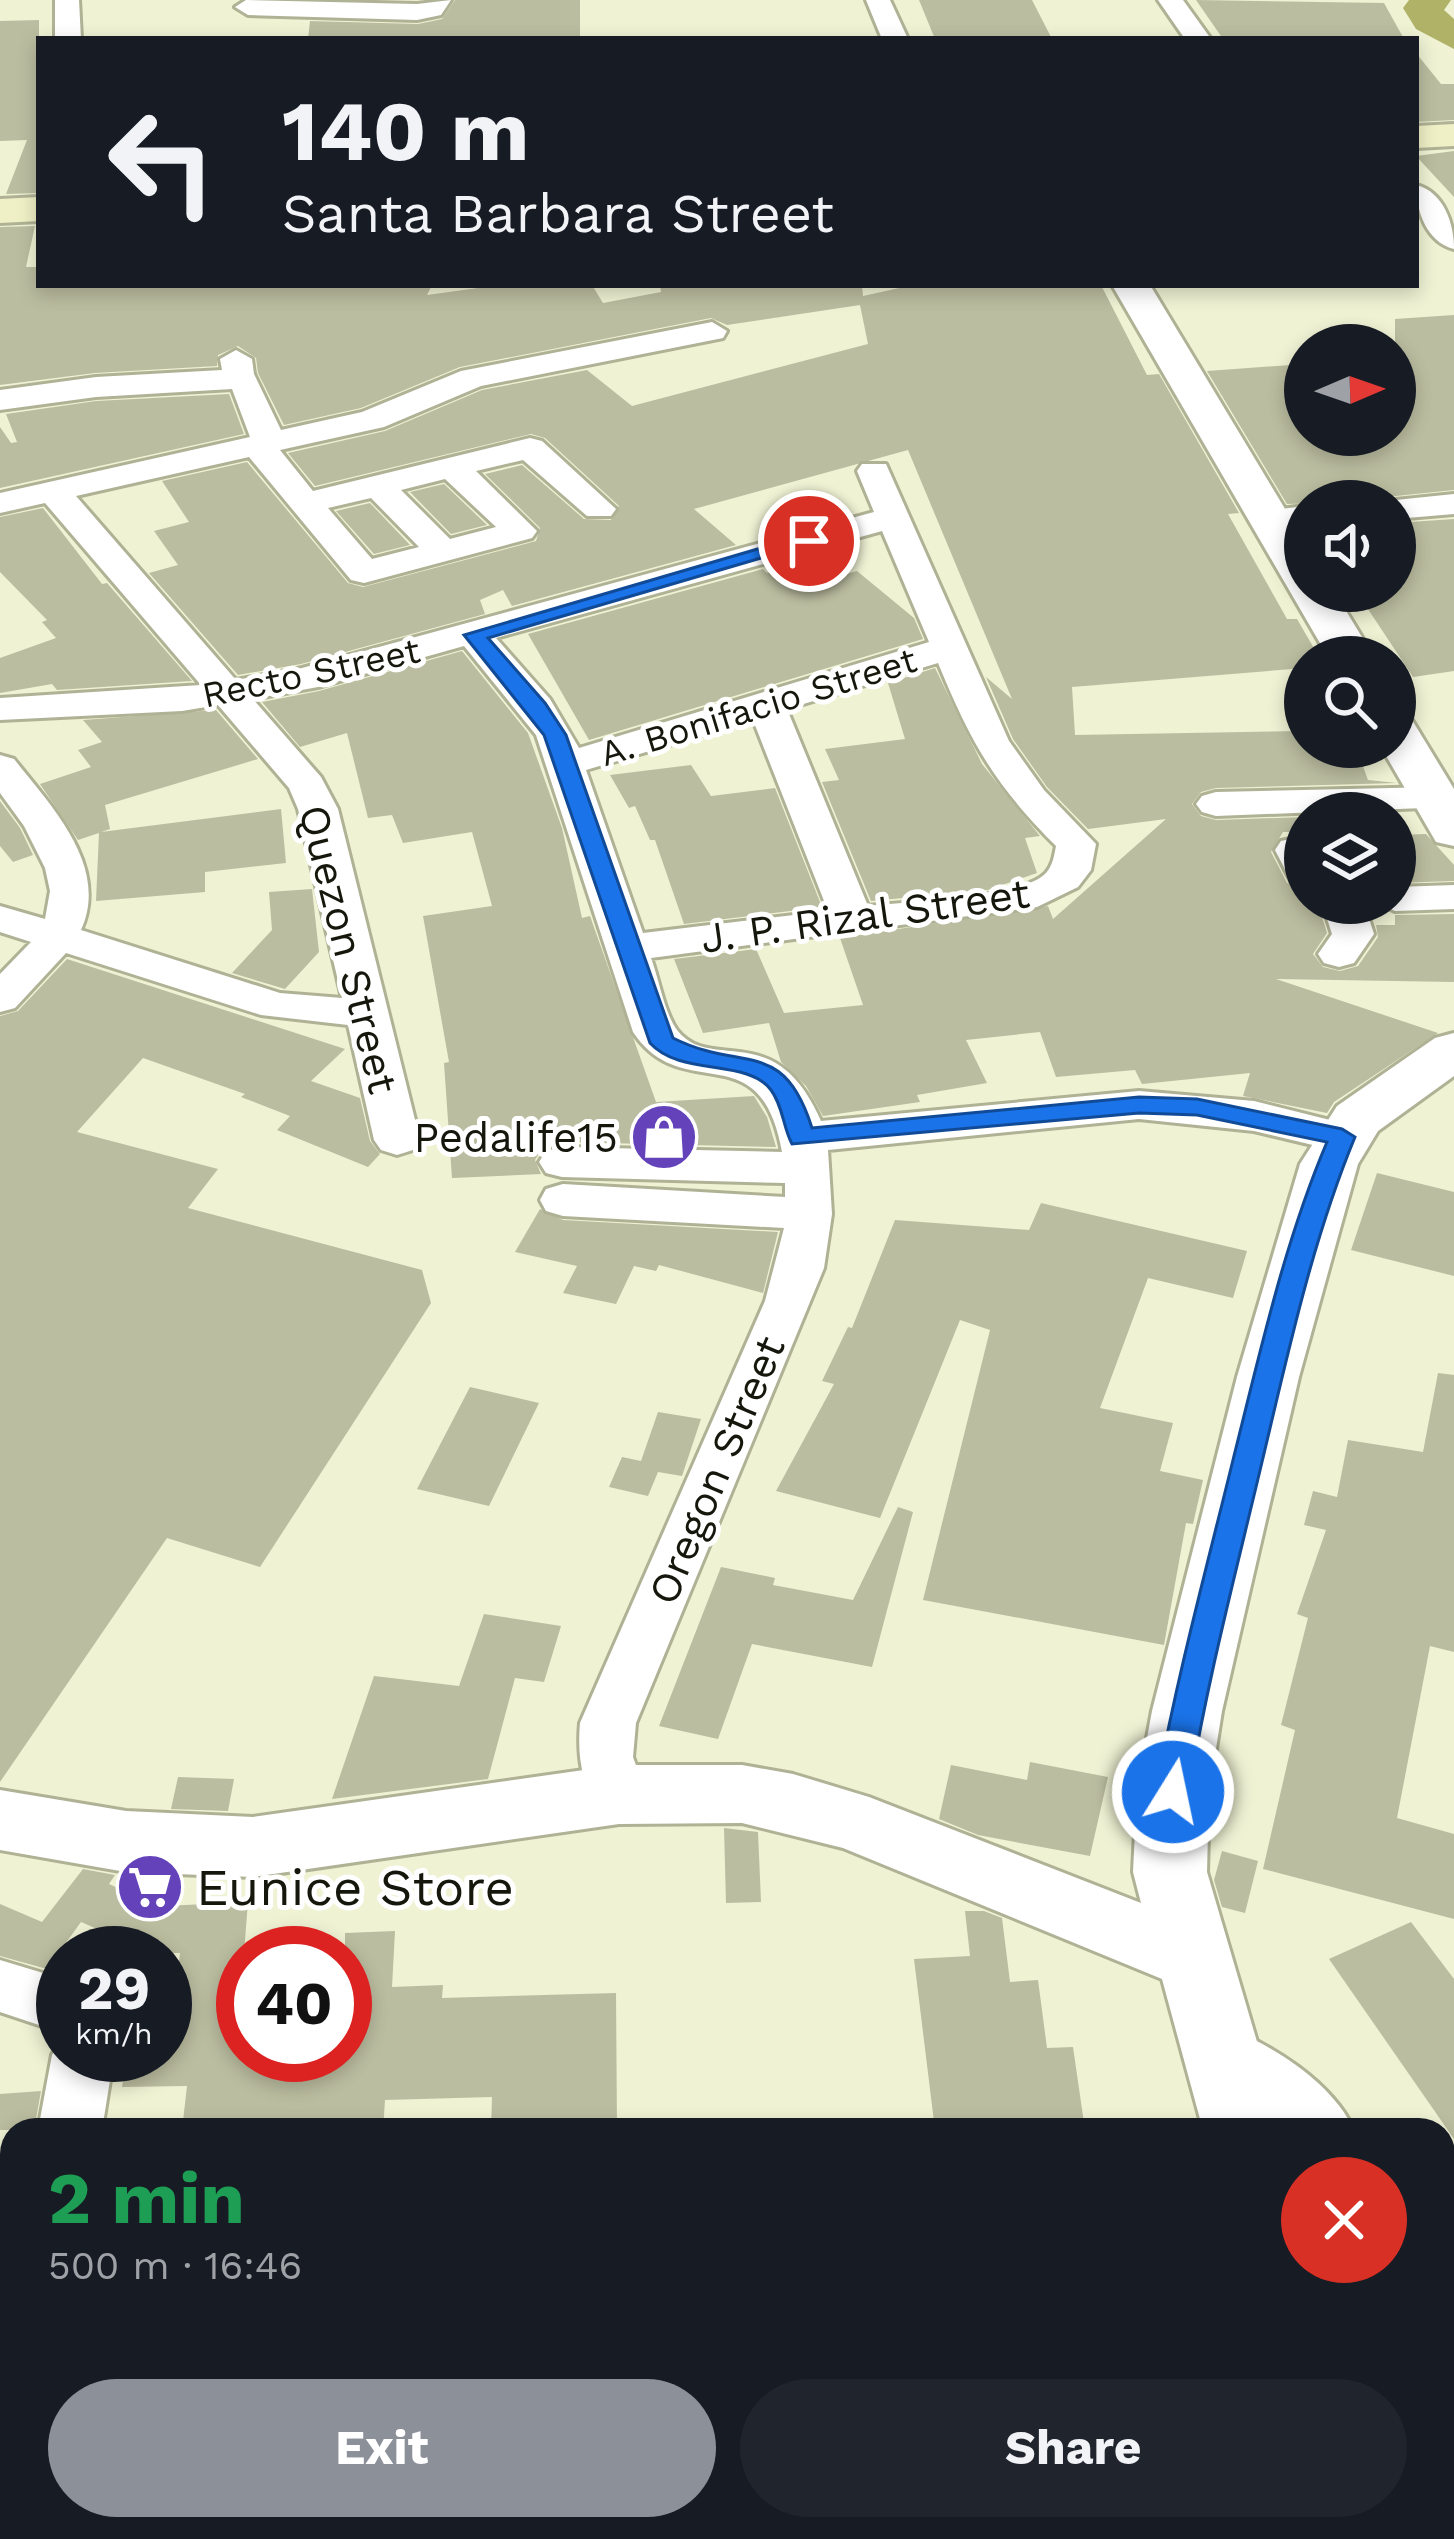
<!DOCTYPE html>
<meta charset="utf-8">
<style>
body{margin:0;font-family:"Work Sans",sans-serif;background:#20242c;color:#f1f3f6;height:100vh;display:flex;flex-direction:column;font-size:45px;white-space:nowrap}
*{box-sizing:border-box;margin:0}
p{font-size:39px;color:#9ea1a6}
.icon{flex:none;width:66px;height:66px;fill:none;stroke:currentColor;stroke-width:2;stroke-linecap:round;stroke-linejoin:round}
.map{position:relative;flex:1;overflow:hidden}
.side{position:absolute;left:0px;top:2118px;width:1455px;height:423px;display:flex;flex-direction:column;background:#171b24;border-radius:36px 36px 0 0;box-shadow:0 6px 18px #0003}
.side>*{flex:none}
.banner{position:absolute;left:36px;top:36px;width:1383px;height:252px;border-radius:0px;box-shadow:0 6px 18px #0003;background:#171b24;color:#f1f3f6;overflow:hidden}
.needle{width:78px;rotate:88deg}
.tools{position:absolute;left:1284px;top:324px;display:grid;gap:24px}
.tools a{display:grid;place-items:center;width:132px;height:132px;border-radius:50%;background:#171b24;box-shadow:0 6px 18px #0003;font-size:60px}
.speed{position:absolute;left:36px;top:1926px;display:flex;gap:24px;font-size:60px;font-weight:700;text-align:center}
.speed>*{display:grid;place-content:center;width:156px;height:156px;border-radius:50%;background:#171b24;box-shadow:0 6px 18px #0003;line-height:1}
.speed small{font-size:30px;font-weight:400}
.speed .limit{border:18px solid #d22;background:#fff;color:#111}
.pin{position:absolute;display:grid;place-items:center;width:102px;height:102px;color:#fff;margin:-51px;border:6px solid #fff;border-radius:50%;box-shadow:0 3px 12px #0007}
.me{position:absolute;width:132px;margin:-66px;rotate:10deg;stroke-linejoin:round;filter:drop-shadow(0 0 9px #0008)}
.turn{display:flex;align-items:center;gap:42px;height:252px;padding:0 48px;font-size:54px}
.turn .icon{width:156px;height:156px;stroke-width:2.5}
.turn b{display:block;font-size:84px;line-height:102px}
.round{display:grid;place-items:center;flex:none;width:126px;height:126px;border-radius:63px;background:#20242c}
.summary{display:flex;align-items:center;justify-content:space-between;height:204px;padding:0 48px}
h1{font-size:72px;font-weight:700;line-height:90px;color:#1e9e55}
.button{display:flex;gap:24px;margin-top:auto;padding:24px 48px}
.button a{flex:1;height:138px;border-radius:72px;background:#8c9099;color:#fff;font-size:48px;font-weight:700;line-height:138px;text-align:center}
.button a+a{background:#20242c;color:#f1f3f6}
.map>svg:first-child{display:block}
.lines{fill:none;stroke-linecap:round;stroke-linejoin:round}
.river{fill:#afb267;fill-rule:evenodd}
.building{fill:#bbbda0}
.minor-casing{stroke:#b0b295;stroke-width:6}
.tertiary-casing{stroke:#b0b295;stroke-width:6}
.secondary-casing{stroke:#b0b295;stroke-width:6}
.minor{fill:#fff;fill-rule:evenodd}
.tertiary{fill:#fff;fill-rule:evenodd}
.secondary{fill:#eff0c5;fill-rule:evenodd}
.route{fill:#1a73e8;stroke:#114b97;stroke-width:3}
.labels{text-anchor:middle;stroke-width:10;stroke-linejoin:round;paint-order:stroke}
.far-street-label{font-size:36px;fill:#16170c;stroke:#fff}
.street-label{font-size:42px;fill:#16170c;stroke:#fff}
.poi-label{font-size:42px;fill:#16170c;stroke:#fff;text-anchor:end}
.near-poi-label{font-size:51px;fill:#16170c;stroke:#fff;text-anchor:start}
</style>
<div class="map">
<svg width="1454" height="2539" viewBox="0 0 1454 2539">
<rect width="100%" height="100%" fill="#eff2d3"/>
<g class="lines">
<polygon class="river" points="1409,0 1451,0 1444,10 1454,19 1454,49 1416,29 1403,8"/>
</g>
<g class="building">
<polygon points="455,0 580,0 580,39 308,39 310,21 418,24 442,19"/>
<polygon points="919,0 1032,0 1052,39 935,39"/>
<polygon points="1196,0 1384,3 1404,39 1223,39"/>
<polygon points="39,20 39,193 6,194 27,140 0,141 0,21"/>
<polygon points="1416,53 1441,84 1454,84 1454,120 1416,122"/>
<polygon points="1454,151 1454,197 1416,156"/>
<polygon points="35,226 26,267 39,267 39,285 432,285 427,295 500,285 592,285 603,303 661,292 660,285 862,285 863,296 913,285 1101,285 1147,375 1159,374 1239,513 1228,514 1287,619 1297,619 1319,657 1305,657 1305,668 1072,687 1075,735 1305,731 1305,747 1356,747 1368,780 1397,783 1216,788 1201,792 1192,804 1201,816 1216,820 1305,817 1305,832 1283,832 1271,852 1287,883 1305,888 1305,903 1315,903 1322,917 1327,933 1313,954 1323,967 1340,971 1358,966 1378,937 1376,925 1395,925 1395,915 1454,914 1454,982 1276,979 1438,1033 1334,1102 1327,1113 1243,1096 1250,1073 1142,1084 1135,1070 1056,1077 1040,1032 966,1040 987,1083 917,1095 920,1102 823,1116 806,1086 781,1062 769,1023 703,1033 674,959 756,949 784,1013 863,1005 840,938 1048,906 1053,919 1166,819 1088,829 1047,787 1013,739 986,677 1012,699 908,450 694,509 736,545 512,606 503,590 480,600 485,614 301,664 238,675 149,573 178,565 154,531 189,522 162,481 247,462 348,583 363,587 536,541 540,528 485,474 522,465 584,519 611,520 619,506 545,438 531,434 315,486 288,453 385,431 482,390 587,370 632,406 868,344 860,305 727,325 711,318 460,367 361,408 284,425 258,373 256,358 238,346 218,355 217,366 95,373 0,385 0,227"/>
<polygon points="1454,315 1454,490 1386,497 1382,501 1287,504 1207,371 1305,364 1305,435 1395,435 1395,319"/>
<polygon points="229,394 244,434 0,488 0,427 11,443 17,442 6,414 96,401"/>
<polygon points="444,484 487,525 451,534 410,492"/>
<polygon points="370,503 410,545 374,554 336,511"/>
<polygon points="43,508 102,584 107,583 192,681 57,690 52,684 0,693 0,658 56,638 42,622 47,620 0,572 0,517"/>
<polygon points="1454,519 1454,671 1413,677 1356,591 1395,591 1395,523"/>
<polygon points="806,562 826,580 857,571 914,618 923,639 589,740 528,634 763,569 767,573"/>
<polygon points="462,651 528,733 562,828 582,918 590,916 656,1102 754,1096 767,1117 776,1147 562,1142 542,1149 535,1160 541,1174 452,1178 444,1063 449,1062 423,916 492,906 472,832 403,843 392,815 368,818 347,733 300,747 262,702 319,691"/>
<polygon points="935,668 982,764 1040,836 1025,838 1037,873 988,890 871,901 822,782 839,780 825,749 905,739 888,683"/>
<polygon points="216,710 258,759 105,805 110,829 101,832 281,809 286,863 205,872 205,892 96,901 99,833 78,840 40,784 91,767 78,750 102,742 83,720"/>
<polygon points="691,765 711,796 775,788 822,907 684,924 655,840 650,840 635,806 629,808 610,775"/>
<polygon points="0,801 20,828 33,855 13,862 0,846"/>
<polygon points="1426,834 1454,865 1454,881 1395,883 1395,835"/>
<polygon points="312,889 319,952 285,989 232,973 272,930 269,892"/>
<polygon points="67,959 345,1049 311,1081 360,1098 370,1141 380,1154 368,1167 277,1130 290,1116 241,1097 245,1094 143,1058 77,1132 218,1169 188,1208 422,1270 431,1303 260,1567 167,1538 0,1782 0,1016 18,1011"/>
<polygon points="1377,1173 1454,1192 1454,1276 1351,1250"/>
<polygon points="1041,1203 1247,1251 1233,1298 1148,1278 1100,1408 1173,1423 1160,1471 1203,1480 1193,1524 1186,1523 1164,1645 923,1600 990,1330 960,1320 880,1518 776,1491 834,1384 822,1381 848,1327 852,1328 895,1220 1029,1230"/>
<polygon points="540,1209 563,1220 778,1232 763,1293 659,1265 656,1271 634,1266 616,1304 563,1293 577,1266 515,1252"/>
<polygon points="1438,1373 1454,1375 1454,1652 1430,1646 1397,1818 1454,1834 1454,1919 1263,1869 1295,1730 1281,1725 1308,1618 1297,1614 1326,1530 1304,1525 1313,1491 1337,1497 1348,1440 1423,1452"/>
<polygon points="470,1387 539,1403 489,1506 417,1489"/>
<polygon points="658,1412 701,1419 682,1476 658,1472 648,1496 609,1487 622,1457 641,1461"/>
<polygon points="898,1507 913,1512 872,1667 752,1644 718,1739 659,1726 721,1567 775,1578 773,1585 853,1600"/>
<polygon points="484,1614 561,1626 544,1682 515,1678 488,1779 332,1799 374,1676 459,1686"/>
<polygon points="1030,1762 1108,1777 1090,1856 978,1835 939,1819 951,1765 1027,1780"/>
<polygon points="178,1777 234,1779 228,1811 171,1809"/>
<polygon points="724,1828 758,1832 761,1902 726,1903"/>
<polygon points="1222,1851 1258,1861 1245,1913 1222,1907 1214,1880"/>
<polygon points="83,1869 115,1875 109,1884 129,1893 133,1880 169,1881 164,1906 248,1902 236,2055 345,2055 345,1933 395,1931 392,1987 443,1985 442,1998 616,1993 617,2130 491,2130 492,2097 385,2100 383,2130 182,2130 187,2086 122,2087 127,2055 165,2055 165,2016 173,2016 180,1953 132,1953 134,1945 81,1922 47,1969 0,1956 0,1904 42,1922"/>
<polygon points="965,1911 984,1911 1002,1918 1010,1982 1038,1980 1047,2048 1073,2047 1085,2130 935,2130 914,1959 970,1956"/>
<polygon points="1411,1922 1454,1979 1454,2139 1329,1959"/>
<polygon points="41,2091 34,2130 0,2130 0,2094"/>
</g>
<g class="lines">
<g class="minor-casing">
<g id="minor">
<polygon points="55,0 79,0 81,39 55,39"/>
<polygon points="246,0 417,4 451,0 441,15 417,20 248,15 235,7"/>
<polygon points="866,0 890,0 908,39 882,39"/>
<polygon points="1158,0 1183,0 1211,39 1185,39"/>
<path d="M1416,185C1444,192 1454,224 1454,249C1426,242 1416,210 1416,185Z"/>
<path d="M712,322L727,331L723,338L481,386L384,427L280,450L313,491L530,438L542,441L616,509L611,516H587L523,460L476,471L537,531L532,538L364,583L351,580L249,457L76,496L236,680L302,668L874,512L857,471L862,464H886L1009,741L1044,790L1096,844L1091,870L1078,887L1037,907L651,958C659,979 664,1012 677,1030C711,1074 775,1016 821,1121L1139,1091L1254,1101L1358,1127L1365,1137L1358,1147L1342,1152L1254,1131L1139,1119L828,1150L832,1214L824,1268L636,1723L633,1757L647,1796L638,1813L618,1820L598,1813C582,1782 577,1757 580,1723L765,1301L784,1228L563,1216L546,1211L540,1200L546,1189L563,1184L785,1197V1183L562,1177L546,1173L539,1162L546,1151L562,1147L782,1152C760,1030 684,1108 633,1032L536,735L464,646L318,687L253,699L321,777L338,809L420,1140L413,1150L397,1155L381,1150L374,1140L348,1025L261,1015L66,953L15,1008L0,1012V974L31,942L0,932V906L45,919L50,891L45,868L24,826L0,793V755L14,759C51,806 110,866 81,930L280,993L342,998L298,809L289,788L218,705L182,711L0,720V698L201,685L45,503L0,513V493L250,437L232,389L96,397L0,410V390L96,377L222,370L220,359L236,350L252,359L254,374L281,430L362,412L461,371ZM445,479L496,527L450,539L401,490ZM371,498L419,547L372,559L328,508ZM882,531L929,642L579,748L550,699L496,638ZM938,663C971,743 994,784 1056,846C1054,856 1053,865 1046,873C1019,900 908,901 868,906L787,709ZM753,720L828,911L643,933L586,770Z"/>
<polygon points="1454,494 1454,514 1395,519 1395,501 1386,501"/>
<polygon points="1305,506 1305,526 1257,526 1252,519 1257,512"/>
<polygon points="1436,787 1454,796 1450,807 1216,816 1202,812 1196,804 1202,796 1216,792"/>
<polygon points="1295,838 1305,840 1305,884 1291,881 1275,850 1281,841"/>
<polygon points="1454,885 1454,909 1395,911 1377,903 1395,903 1395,887"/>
<polygon points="1322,903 1364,903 1374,934 1354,963 1339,967 1324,963 1318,954 1332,934"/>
<polygon points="0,1960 63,1979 63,2033 0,2012"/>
<path d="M1223,2026C1271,2044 1332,2082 1354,2130H1277C1250,2105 1207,2087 1192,2054L1201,2035Z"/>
<polygon points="63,2035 63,2055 114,2055 102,2130 38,2130 52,2055"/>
<polygon points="12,2171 12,2231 0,2233 0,2173"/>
<polygon points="1443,2254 1454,2258 1454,2332 1443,2327"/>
</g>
</g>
<g class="tertiary-casing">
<g id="tertiary">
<polygon points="1112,285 1150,285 1305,542 1305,591 1334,591 1374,657 1328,657"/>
<polygon points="1395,716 1412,720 1454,789 1454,846 1436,842 1381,747 1395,747"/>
<polygon points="1454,1033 1454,1076 1378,1131 1358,1164 1299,1377 1222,1711 1209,1792 1207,1872 1283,2130 1203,2130 1162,1979 843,1848 742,1823 619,1824 253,1877 126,1872 0,1850 0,1790 126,1811 253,1817 619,1765 742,1765 793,1774 869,1797 1141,1903 1133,1872 1137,1792 1152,1711 1237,1377 1300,1164 1337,1106 1435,1038"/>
<polygon points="1309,2529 1397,2529 1399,2539 1311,2539"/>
</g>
</g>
<g class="secondary-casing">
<g id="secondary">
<polygon points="1454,124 1454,146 1416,148 1416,126"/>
<polygon points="39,197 39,221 0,223 0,199"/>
</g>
</g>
<use href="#minor" class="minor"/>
<use href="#tertiary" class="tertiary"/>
<use href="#secondary" class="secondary"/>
</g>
<path class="route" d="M802,536L819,541L488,638L545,703L566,735L673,1038C742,1073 783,1036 812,1128L1139,1097L1197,1099L1342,1129L1355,1137C1312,1241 1288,1353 1262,1462C1236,1572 1207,1681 1189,1792L1184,1801L1173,1805L1161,1801L1156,1792C1176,1680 1206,1570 1233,1460C1260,1353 1284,1243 1327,1142L1197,1115L1139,1113L792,1144C783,1127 783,1106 771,1090C747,1058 681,1077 650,1043L544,735L464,635Z"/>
<defs>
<g id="shop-disc" transform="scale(3.45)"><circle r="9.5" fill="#6342ba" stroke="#fff"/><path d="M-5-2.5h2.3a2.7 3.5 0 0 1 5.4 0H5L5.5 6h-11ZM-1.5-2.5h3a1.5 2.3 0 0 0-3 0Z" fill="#fff"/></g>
<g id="supermarket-disc" transform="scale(3.45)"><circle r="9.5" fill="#6342ba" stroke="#fff"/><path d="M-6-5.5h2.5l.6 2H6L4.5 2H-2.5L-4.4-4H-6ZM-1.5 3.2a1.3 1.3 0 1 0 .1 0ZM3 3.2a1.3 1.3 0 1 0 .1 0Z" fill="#fff"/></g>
</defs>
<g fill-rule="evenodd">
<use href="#shop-disc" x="664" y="1137"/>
<use href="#supermarket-disc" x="150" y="1887"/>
</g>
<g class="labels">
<g class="far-street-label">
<text transform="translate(311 672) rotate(-12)" y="13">Recto Street</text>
<text transform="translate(758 706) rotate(-17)" y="13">A. Bonifacio Street</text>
</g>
<g class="street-label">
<text transform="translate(865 915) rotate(-8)" y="15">J. P. Rizal Street</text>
<text transform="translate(349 949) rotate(76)" y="15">Quezon Street</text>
<text transform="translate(716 1470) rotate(-67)" y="15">Oregon Street</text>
</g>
<g class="poi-label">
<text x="618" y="1152">Pedalife15</text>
</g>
<g class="near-poi-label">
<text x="196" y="1905">Eunice Store</text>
</g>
</g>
</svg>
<div class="tools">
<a><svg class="needle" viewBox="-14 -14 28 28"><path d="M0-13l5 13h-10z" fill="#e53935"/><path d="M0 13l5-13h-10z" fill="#9ea1a6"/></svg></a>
<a><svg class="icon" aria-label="sound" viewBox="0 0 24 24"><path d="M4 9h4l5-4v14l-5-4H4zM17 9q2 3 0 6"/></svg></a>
<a><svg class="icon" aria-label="search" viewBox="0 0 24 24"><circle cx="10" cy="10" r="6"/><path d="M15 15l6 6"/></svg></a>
<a><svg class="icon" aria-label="layers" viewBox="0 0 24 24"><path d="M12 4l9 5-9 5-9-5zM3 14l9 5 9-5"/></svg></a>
</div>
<div class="speed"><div>29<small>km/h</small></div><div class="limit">40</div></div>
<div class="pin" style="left:809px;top:541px;background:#d93025"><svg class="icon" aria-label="arrive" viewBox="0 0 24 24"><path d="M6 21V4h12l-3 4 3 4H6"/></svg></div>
<svg class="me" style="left:1173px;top:1792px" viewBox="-20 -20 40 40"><circle r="17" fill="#1a73e8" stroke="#fff" stroke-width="3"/><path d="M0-11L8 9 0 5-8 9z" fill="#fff"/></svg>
<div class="banner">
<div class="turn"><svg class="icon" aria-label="left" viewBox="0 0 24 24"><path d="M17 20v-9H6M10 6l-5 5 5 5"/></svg><div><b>140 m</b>Santa Barbara Street</div></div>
</div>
<section class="side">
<div class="summary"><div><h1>2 min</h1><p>500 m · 16:46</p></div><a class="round" style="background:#d93025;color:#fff"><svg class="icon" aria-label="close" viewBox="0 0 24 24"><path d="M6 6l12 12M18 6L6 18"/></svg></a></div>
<div class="button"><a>Exit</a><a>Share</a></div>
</section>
</div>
